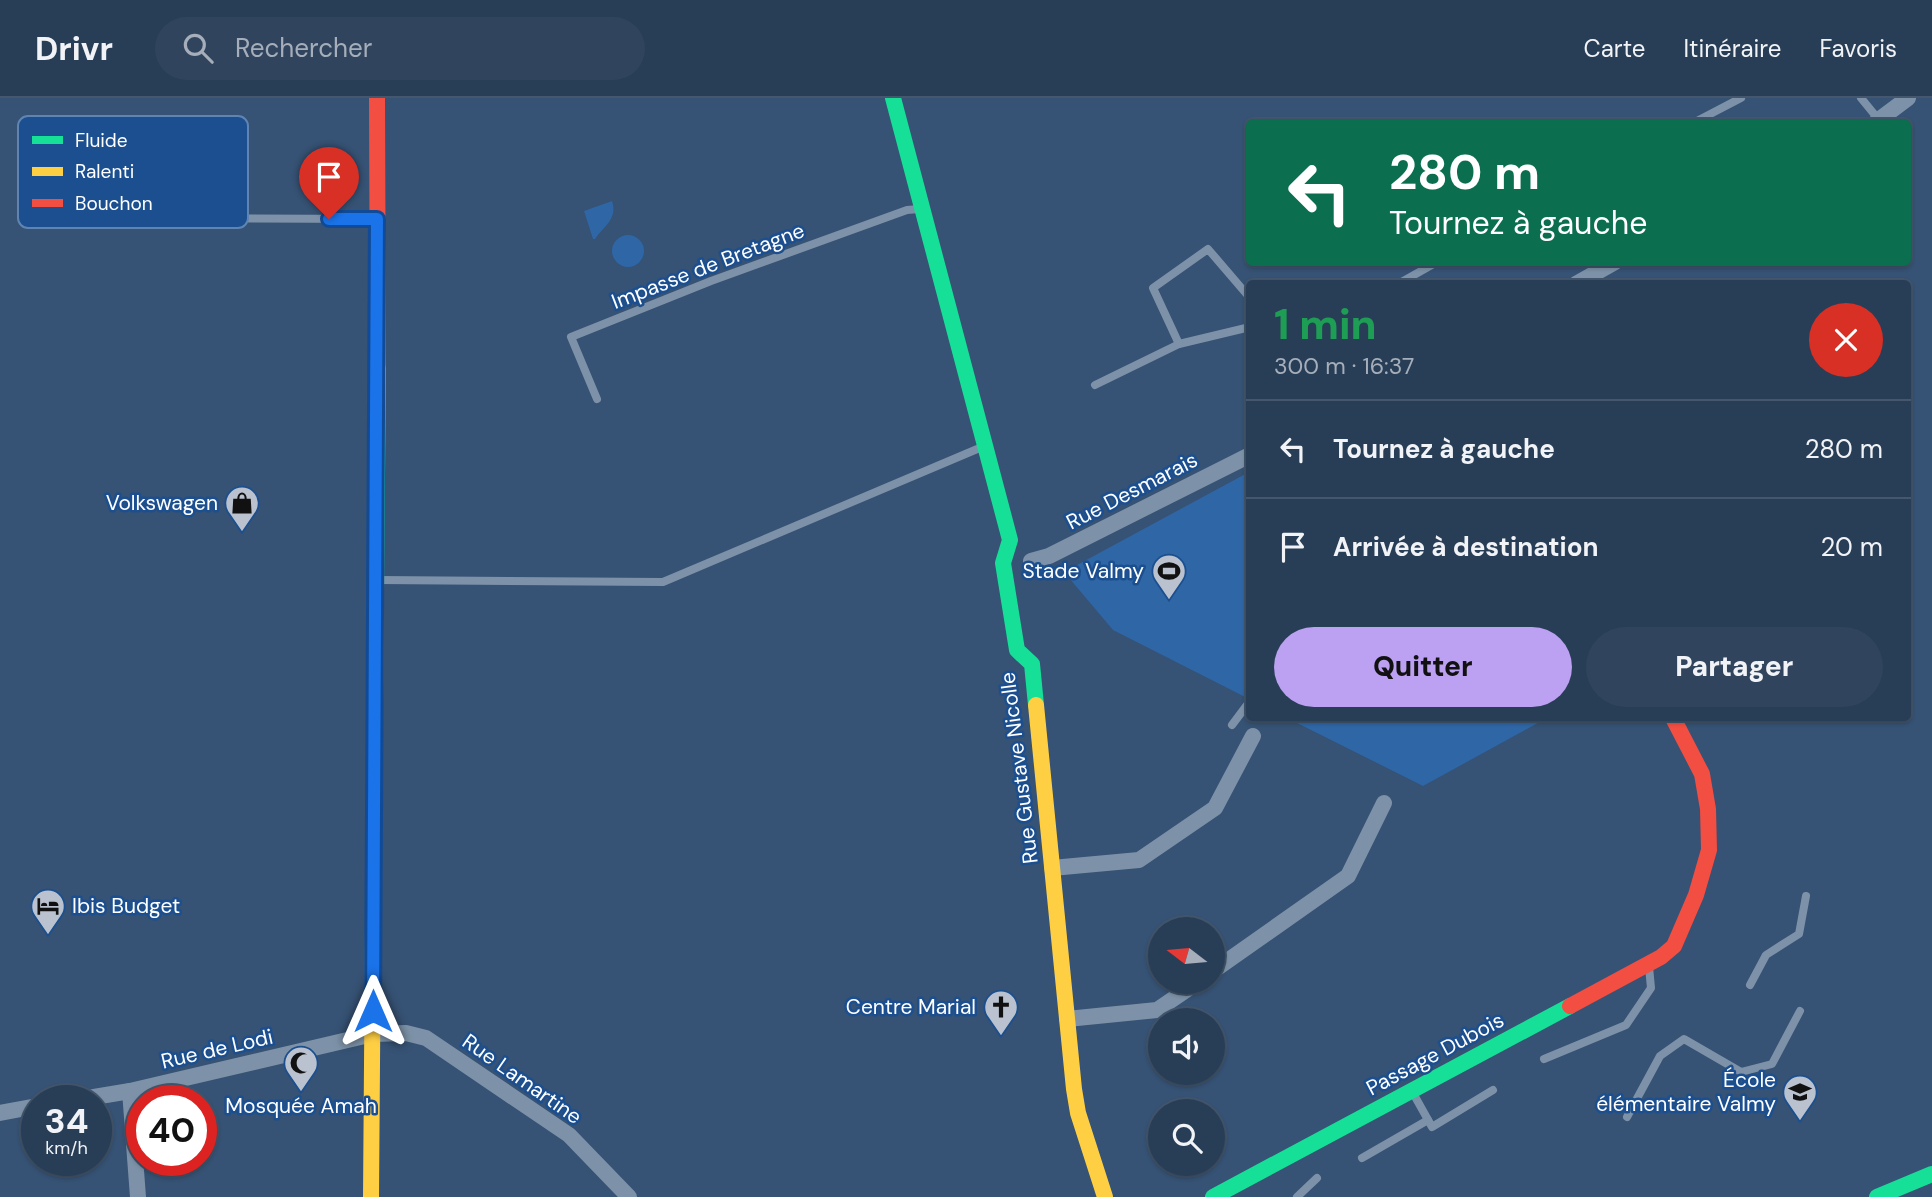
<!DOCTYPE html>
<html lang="fr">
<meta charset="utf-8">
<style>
body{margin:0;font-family:"DM Sans",sans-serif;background:#30455d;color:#f1f3f6;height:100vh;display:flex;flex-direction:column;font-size:26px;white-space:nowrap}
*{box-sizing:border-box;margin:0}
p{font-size:23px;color:#a5aeba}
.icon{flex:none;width:38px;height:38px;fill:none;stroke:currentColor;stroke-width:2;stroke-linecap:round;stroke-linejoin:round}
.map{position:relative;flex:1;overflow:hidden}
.sheet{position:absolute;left:1246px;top:182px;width:665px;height:441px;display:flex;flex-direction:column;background:#283e57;border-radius:7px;box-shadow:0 2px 5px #0004,0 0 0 2px #44576d}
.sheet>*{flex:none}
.hud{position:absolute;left:1246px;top:21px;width:665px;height:147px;border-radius:7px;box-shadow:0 2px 5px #0004,0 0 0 2px #44576d;background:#0b6e4f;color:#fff;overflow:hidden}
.needle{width:46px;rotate:286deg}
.fabs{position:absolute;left:1148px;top:819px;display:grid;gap:14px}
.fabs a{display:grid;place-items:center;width:77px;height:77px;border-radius:50%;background:#283e57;box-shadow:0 2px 5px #0004,0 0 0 2px #44576d;font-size:35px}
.speed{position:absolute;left:21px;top:987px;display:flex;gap:14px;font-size:35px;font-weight:700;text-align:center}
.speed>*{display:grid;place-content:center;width:91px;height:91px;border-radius:50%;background:#283e57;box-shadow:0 2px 5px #0004,0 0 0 2px #44576d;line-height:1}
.speed small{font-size:18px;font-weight:400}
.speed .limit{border:10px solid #d22;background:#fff;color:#111}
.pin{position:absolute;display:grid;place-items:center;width:60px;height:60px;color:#fff;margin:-72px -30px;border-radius:50% 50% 50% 0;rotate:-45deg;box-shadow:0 0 7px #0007}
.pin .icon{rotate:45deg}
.me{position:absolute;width:77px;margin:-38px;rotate:0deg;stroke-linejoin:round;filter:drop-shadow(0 0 5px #0008)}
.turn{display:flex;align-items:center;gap:24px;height:147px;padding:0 28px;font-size:32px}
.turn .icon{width:91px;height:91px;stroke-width:2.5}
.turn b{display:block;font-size:49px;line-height:60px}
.round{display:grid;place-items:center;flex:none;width:74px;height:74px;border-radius:37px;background:#30455d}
.overview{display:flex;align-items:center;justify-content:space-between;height:119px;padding:0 28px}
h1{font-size:42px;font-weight:800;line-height:52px;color:#1e9e55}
.action{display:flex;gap:14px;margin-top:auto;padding:14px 28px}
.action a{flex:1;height:80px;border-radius:42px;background:#bca0f2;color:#111;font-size:28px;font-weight:800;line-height:80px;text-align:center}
.action a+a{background:#30455d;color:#f1f3f6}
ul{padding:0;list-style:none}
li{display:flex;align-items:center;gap:21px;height:98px;padding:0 28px;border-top:2px solid #44576d}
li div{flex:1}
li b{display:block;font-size:26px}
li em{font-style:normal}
header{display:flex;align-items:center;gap:42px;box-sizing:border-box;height:98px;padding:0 35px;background:#283e57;border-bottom:2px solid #44576d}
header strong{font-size:33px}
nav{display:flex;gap:38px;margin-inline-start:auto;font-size:24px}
.search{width:490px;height:63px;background:#30455d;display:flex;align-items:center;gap:18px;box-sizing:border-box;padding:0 24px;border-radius:38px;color:#a5aeba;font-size:26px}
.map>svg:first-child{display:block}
.green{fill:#2f66a5}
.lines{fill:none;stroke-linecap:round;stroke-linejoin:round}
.lane{stroke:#7d92a8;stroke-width:8}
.street{stroke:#7d92a8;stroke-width:16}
.fast{stroke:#16e098;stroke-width:16}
.slow{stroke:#ffcf43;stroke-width:16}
.jam{stroke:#f24e42;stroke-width:16}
.route-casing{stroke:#114b97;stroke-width:18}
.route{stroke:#1a73e8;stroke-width:12}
.labels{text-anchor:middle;stroke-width:5;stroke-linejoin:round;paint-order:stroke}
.street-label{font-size:21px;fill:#fff;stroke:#1b4f8f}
.poi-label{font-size:21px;fill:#fff;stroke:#1b4f8f;text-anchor:end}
.key{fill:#1b4f8f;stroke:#5f84b1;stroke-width:2}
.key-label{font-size:19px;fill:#fff}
</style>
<header>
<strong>Drivr</strong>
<div class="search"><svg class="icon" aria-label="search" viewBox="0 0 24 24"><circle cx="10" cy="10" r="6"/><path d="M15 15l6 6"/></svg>Rechercher</div>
<nav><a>Carte</a><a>Itinéraire</a><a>Favoris</a></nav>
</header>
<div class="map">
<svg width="1932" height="1099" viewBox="0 0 1932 1099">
<rect width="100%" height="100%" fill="#365274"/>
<g class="green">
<path d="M612,103C618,121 604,128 595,141H593L584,113Z"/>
<circle cx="628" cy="153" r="16"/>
<polygon points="1249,374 1249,601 1113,532 1064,474"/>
<polygon points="1287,620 1547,620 1423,688"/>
</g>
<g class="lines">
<g class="lane">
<polyline points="1861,0 1879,22"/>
<polyline points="1695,24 1741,0"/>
<polyline points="179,120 374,121"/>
<polyline points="1398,186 1437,164"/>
<polyline points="1179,246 1250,229"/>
<polyline points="1095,287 1179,246 1153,190 1208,151 1250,200"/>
<polyline points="597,301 571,239 711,183 907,112 919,111"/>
<polyline points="378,482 663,484 982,349"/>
<polyline points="1232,627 1250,603"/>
<polyline points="1750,887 1766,857 1799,836 1806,798"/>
<polyline points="1544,961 1626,927 1651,890 1649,869"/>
<polyline points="1413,995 1432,1029 1493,992"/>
<polyline points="1627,1019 1660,958 1684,941 1741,974 1772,966 1800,913"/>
<polyline points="1362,1060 1428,1022"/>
<polyline points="1297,1099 1317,1080"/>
</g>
<g class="street">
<polyline points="1876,24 1908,0"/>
<polyline points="1576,186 1615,164"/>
<polyline points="1031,463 1049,458 1250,357"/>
<polyline points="1052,770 1139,762 1215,710 1253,638"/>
<polyline points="1213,873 1348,778 1384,705"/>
<polyline points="1067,921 1157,912 1198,884"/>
<polyline points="130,993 138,1099"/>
<polyline points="70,1003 130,993 373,936 406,935 426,940 569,1037 629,1099"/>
<polyline points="0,1015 37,1008"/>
</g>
<g class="fast">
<polyline points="893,0 1010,442 1003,465 1017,552 1032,566 1036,607"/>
<polyline points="373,833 378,266"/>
<polyline points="1213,1099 1570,908"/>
<polyline points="1877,1099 1932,1076"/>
</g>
<g class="slow">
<polyline points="1036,607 1074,991 1078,1015 1105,1099"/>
<polyline points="371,1099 373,833"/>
</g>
<g class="jam">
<polyline points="377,0 378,266"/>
<polyline points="1570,908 1661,859 1674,848 1696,797 1709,752 1708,711 1702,676 1673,620"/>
</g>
</g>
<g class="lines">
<g class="route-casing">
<polyline id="route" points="329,121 377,121 373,913"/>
</g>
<use href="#route" class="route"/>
</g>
<defs>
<g id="shop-pin" transform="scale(1.75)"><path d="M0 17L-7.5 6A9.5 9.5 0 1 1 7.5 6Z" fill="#b9c2ce" stroke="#1b4f8f"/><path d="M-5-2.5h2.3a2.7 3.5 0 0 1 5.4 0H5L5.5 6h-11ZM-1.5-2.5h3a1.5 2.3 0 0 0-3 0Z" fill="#111"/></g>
<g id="stadium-pin" transform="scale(1.75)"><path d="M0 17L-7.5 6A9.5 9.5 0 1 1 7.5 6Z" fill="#b9c2ce" stroke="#1b4f8f"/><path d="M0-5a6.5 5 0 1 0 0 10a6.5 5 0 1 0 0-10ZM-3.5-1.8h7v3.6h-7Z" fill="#111"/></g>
<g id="hotel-pin" transform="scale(1.75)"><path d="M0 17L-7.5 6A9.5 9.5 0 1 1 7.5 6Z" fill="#b9c2ce" stroke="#1b4f8f"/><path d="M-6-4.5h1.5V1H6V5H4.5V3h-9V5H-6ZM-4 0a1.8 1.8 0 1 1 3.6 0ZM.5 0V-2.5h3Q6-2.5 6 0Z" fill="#111"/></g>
<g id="church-pin" transform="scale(1.75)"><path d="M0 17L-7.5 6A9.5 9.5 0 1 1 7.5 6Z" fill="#b9c2ce" stroke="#1b4f8f"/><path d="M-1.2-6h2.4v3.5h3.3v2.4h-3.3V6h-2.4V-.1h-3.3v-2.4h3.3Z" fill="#111"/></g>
<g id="mosque-pin" transform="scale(1.75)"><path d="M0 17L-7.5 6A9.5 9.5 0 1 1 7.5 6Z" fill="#b9c2ce" stroke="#1b4f8f"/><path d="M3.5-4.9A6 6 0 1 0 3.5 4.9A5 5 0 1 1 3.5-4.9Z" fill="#111"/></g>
<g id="school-pin" transform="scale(1.75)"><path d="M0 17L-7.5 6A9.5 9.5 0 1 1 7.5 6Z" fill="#b9c2ce" stroke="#1b4f8f"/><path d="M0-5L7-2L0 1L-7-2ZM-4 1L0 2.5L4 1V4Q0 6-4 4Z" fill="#111"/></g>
</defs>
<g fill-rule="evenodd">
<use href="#shop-pin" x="242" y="405"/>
<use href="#stadium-pin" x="1169" y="473"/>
<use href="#hotel-pin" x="48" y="808"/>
<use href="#church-pin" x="1001" y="909"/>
<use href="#mosque-pin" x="301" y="965"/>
<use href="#school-pin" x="1800" y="994"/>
</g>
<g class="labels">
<g class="street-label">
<text transform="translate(708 168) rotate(-21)" y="7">Impasse de Bretagne</text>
<text transform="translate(1132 393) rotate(-27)" y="7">Rue Desmarais</text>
<text transform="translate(1019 670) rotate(-97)" y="7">Rue Gustave Nicolle</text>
<text transform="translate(217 951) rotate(-13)" y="7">Rue de Lodi</text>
<text transform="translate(1435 956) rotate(-28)" y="7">Passage Dubois</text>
<text transform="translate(522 981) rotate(35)" y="7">Rue Lamartine</text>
</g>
<g class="poi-label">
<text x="218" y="412">Volkswagen</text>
<text x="1144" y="480">Stade Valmy</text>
<text x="72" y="815" text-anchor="start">Ibis Budget</text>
<text x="976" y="916">Centre Marial</text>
<text x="1776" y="989">École<tspan x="1776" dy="24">élémentaire Valmy</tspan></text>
<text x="301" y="1015" text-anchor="middle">Mosquée Amah</text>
</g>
</g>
<rect x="18" y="18" width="230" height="112" rx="10" class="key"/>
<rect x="32" y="38" width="31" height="8" fill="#16e098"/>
<rect x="32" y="69" width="31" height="9" fill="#ffcf43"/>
<rect x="32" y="101" width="31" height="8" fill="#f24e42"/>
<g class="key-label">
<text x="75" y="49">Fluide</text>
<text x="75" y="80">Ralenti</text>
<text x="75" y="112">Bouchon</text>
</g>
</svg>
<div class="fabs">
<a><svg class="needle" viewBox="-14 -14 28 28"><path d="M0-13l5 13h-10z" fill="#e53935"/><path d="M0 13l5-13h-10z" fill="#a5aeba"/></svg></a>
<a><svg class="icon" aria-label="sound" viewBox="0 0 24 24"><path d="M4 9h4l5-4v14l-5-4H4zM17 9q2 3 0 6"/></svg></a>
<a><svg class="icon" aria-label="search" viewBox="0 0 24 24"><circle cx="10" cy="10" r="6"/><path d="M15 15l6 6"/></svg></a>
</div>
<div class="speed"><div>34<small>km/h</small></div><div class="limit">40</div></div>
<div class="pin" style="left:329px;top:121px;background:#d93025"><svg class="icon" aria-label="arrive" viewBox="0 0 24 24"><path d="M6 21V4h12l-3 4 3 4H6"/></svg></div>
<svg class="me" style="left:373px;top:913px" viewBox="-20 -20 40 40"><path d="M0-17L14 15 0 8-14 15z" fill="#1a73e8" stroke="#fff" stroke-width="4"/></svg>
<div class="hud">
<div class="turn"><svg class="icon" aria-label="left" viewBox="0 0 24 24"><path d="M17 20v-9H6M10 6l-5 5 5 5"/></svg><div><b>280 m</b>Tournez à gauche</div></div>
</div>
<section class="sheet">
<div class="overview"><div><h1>1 min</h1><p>300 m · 16:37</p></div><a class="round" style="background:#d93025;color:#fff"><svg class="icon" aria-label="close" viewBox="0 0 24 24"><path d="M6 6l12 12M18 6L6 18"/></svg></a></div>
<ul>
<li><svg class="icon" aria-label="left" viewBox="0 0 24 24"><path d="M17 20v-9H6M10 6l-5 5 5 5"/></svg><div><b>Tournez à gauche</b></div><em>280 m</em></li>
<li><svg class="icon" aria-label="arrive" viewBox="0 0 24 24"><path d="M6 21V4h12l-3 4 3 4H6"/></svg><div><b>Arrivée à destination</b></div><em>20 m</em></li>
</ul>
<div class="action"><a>Quitter</a><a>Partager</a></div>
</section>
</div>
